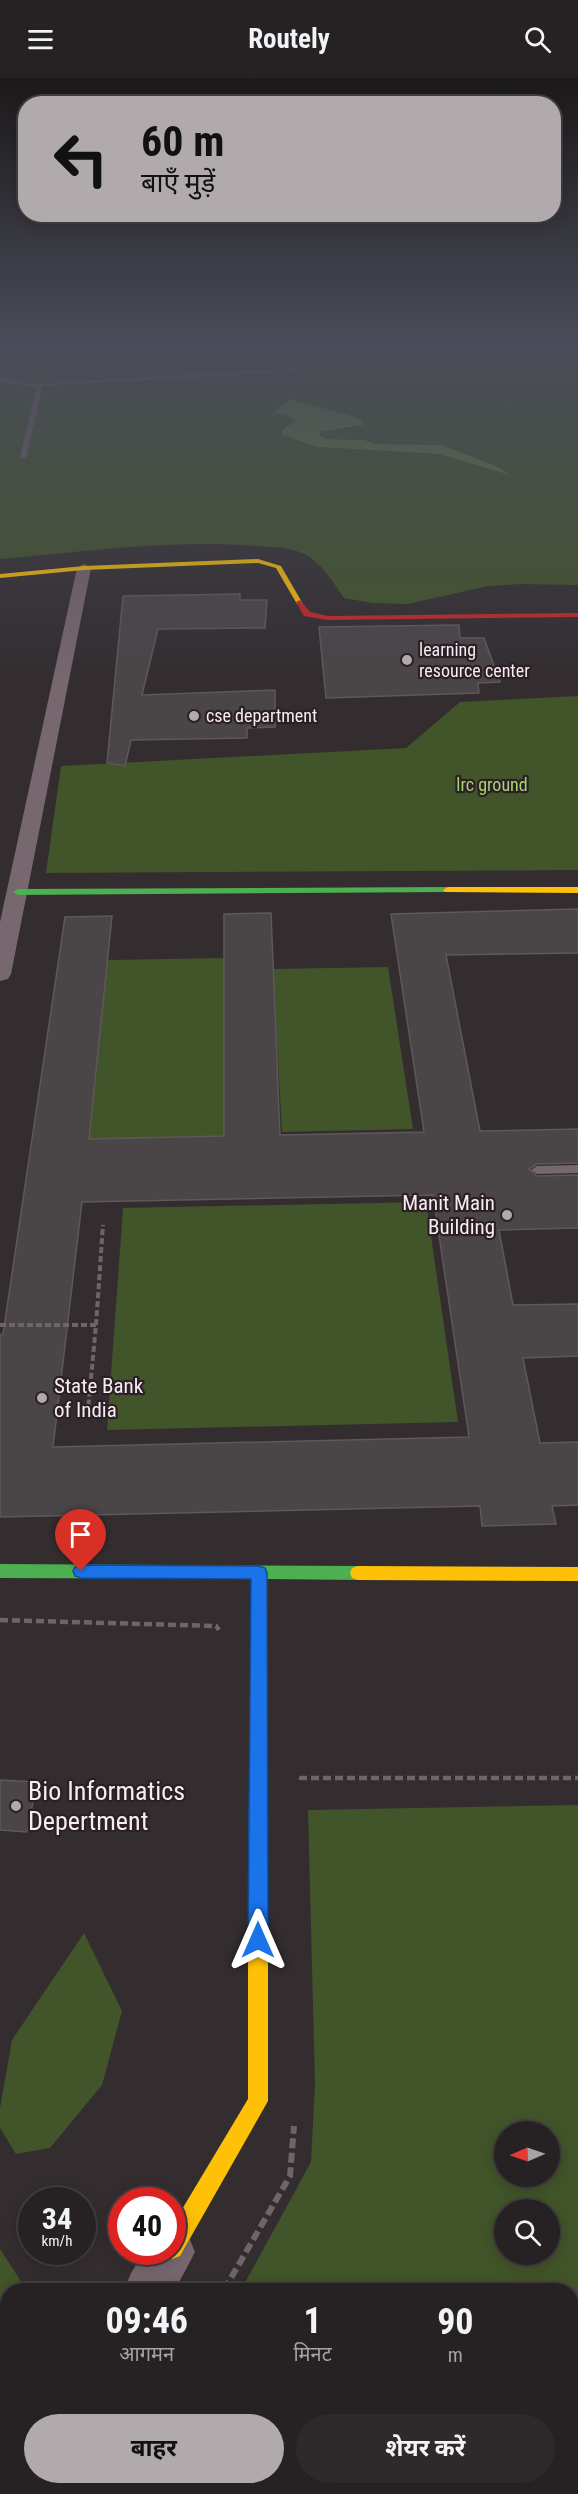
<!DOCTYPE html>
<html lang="hi">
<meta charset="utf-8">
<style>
body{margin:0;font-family:"Roboto Condensed","Noto Sans Devanagari",sans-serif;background:#2e2a2c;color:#f1f3f6;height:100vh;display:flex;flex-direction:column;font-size:22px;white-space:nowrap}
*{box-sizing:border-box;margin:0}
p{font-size:20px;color:#a4a4a6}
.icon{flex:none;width:33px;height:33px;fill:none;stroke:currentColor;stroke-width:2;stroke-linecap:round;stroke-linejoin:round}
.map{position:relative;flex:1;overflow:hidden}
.side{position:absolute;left:0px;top:2205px;width:579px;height:212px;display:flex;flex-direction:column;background:#262224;border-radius:24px 24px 0 0;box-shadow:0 3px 15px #0003,0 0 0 2px #423f41}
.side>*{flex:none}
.banner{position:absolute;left:18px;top:18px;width:543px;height:126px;border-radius:24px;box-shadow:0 3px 15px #0003,0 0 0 2px #423f41;background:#b1aaad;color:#111;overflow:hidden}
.needle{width:39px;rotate:268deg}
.controls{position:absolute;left:494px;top:2043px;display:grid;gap:12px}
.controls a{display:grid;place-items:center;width:66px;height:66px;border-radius:50%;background:#262224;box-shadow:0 3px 15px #0003,0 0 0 2px #423f41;font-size:30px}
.speed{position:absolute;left:18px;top:2109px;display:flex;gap:12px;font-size:30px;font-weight:700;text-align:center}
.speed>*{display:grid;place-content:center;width:78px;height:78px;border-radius:50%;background:#262224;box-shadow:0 3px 15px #0003,0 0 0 2px #423f41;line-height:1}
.speed small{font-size:15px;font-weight:400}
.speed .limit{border:9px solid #d22;background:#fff;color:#111}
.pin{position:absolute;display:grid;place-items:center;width:51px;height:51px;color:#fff;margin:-62px -26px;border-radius:50% 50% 50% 0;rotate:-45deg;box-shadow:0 0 6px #0007}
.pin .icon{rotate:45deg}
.me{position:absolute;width:66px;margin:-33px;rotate:0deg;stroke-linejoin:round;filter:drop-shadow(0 0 4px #0008)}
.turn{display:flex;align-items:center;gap:21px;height:126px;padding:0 24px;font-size:27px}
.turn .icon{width:78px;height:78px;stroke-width:2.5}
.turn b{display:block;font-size:42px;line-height:51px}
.eta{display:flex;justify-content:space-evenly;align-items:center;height:102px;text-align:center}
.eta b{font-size:36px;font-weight:700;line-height:42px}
.action{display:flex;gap:12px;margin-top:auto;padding:12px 24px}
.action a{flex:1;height:69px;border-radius:36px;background:#b1aaad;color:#111;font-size:24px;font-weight:700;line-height:69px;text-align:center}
.action a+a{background:#2e2a2c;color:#f1f3f6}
header{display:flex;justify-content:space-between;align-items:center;height:78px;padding:0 24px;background:#262224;font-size:27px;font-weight:700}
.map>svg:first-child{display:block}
.green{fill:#425429;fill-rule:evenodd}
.water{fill:#607c3d}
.building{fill:#4a4547;stroke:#5e585b;stroke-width:1.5;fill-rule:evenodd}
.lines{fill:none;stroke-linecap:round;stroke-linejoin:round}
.path-far2{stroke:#6f646a;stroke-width:4;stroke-dasharray:6 3;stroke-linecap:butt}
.path-far1{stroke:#6f646a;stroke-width:4.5;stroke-dasharray:8 4;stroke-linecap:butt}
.path{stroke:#6f646a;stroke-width:6;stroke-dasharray:10 4.5;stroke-linecap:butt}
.lane{fill:#77676f;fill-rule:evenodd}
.street{fill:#77676f;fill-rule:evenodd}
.fast{fill:#4caf50;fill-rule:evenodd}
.slow{fill:#ffc107;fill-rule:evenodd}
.jam{fill:#c62828;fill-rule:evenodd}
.route{fill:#1a73e8;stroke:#114b97;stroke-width:1.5}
.poi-dot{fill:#b1aaad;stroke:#2c2026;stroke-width:2}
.labels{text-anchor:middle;stroke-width:4.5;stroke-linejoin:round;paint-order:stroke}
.far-poi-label{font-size:18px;fill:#f5edf1;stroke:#2c2026;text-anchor:start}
.far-park-label{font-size:18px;fill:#a5d272;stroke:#2c2026}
.poi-label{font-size:21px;fill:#f5edf1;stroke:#2c2026;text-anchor:end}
.near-poi-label{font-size:26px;fill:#f5edf1;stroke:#2c2026;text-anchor:start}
</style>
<header><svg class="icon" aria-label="menu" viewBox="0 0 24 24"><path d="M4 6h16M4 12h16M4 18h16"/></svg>Routely<svg class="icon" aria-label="search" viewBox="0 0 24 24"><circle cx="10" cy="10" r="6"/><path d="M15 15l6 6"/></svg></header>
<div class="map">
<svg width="578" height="2416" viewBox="0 0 578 2416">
<rect width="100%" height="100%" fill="#332d30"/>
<g class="green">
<path d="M0,263L578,264V507L521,506L488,508L408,526L372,525L344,520C332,503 323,486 304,476C291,469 271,469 255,468C171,461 84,474 0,481ZM285,336L363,348L321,354L319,356L326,361L364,362L376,366L442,367L498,389L507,396L438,376L318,369L282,357L296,343Z"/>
<polygon points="578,618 578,792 46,795 61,688 406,670 460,624"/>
<polygon points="224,880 224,1058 89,1061 107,882"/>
<polygon points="388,889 413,1051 282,1054 273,891"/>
<polygon points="426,1124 458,1344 107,1352 123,1130"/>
<path d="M578,1727V2416H122L126,2409H572V2212H241L311,2084L315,2005L308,1732ZM504,2054H549V2098H504ZM504,2132H549V2176H504Z"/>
<polygon points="84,1855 122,1933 102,2007 50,2070 16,2076 0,2050 0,2030 12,1962"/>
<polygon points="0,2171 24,2208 24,2212 8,2212 7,2353 0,2364"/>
</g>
<polygon class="water" points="289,321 358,340 364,347 321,354 319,357 326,361 364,362 376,366 442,367 498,389 510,397 438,376 318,369 282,357 282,352 296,343 285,336 274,335"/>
<g class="building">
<polygon points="240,516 240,522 267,522 265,550 158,551 142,617 275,612 275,649 247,650 247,660 131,662 125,688 107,685 123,518"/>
<polygon points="459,547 460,560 484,560 500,604 478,605 479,615 326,620 319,549"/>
<path d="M578,831V875L446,877L480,1053L578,1051V1085L537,1086L529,1091L537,1098L578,1097V1150L499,1152L513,1227L578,1226V1278L523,1280L540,1365L578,1364V1427L552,1428L556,1446L482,1448L480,1428L0,1439V1257L3,1256L65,839L112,838L89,1061L224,1058V836L271,835L280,1057L424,1054L391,836ZM433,1117L469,1359L53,1369L82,1124Z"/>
<polygon points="0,1702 37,1704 27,1754 0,1752"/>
</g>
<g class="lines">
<g class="path-far2">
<polyline points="0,1247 96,1247 88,1332"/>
<polyline points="96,1247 103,1147"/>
</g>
<g class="path-far1">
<polyline points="0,1542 216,1548 219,1552"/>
<polyline points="301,1702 301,1700 578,1700"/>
</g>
<g class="path">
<polyline points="224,2212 290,2098 294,2048"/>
<polyline points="107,2416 111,2409"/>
</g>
<g class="lane">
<polygon points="23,263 30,263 0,276 0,273"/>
<polygon points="299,290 301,293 40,308 42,312 26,379 23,381 20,379 36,312 35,309 0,304 0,300 33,306"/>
<polygon points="578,1087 578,1095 537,1096 531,1092 537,1088"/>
</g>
<g class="street">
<polygon points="84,486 91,490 11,896 8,901 0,903 0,844 77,490"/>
<polygon points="172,2151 188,2157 195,2174 175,2212 124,2212 131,2195 144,2174 172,2174"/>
<polygon points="8,2408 8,2409 60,2409 57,2416 4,2416"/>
</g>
<g class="fast">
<polygon points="448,809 453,812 451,814 18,817 13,814 18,811"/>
<polygon points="0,1486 358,1488 364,1490 366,1495 364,1500 358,1502 267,1501 268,1815 265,1822 258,1825 251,1822 248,1815 251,1501 0,1500"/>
</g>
<g class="slow">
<polygon points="258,481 281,488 303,526 297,526 276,490 258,485 84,492 0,500 0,496 84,488"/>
<polygon points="448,809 578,809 578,815 445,814 443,812"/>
<polygon points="358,1488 578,1489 578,1503 358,1502 352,1500 350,1495 352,1490"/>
<polygon points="258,1805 265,1808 268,1815 268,2023 180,2178 172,2181 164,2178 162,2174 172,2174 172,2148 248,2021 248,1815 251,1808"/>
</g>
<polygon class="jam" points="300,522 310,534 328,538 578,535 578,539 328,542 304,538 296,524"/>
</g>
<linearGradient id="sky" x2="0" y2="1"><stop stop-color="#1c191a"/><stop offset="0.44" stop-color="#4a4c59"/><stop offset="1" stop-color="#4a4c59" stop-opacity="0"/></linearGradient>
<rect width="578" height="602" fill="url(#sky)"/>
<polygon class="route" points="81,1487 259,1488 265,1490 267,1495 268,1862 265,1868 258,1871 251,1868 248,1862 251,1501 81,1500 75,1498 73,1493 75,1489"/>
<g class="poi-dot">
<circle cx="407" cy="582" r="6"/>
<circle cx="194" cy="638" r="6"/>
<circle cx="507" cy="1137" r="6"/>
<circle cx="42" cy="1320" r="6"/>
<circle cx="16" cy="1728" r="6"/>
</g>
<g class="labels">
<g class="far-poi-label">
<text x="419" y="578">learning<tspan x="419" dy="21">resource center</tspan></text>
<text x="206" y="644">cse department</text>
</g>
<g class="far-park-label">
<text x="492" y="713">lrc ground</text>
</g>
<g class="poi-label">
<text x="495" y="1132">Manit Main<tspan x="495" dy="24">Building</tspan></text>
<text x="54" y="1315" text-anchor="start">State Bank<tspan x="54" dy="24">of India</tspan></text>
</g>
<g class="near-poi-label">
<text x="28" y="1722">Bio Informatics<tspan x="28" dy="30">Depertment</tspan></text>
</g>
</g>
</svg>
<div class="controls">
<a><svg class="needle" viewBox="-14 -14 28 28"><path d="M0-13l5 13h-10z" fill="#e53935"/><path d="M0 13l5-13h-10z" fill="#a4a4a6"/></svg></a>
<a><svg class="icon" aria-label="search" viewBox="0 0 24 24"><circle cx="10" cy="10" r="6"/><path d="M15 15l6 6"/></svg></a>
</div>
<div class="speed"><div>34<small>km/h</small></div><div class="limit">40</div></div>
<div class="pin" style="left:81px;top:1493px;background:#d93025"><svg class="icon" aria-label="arrive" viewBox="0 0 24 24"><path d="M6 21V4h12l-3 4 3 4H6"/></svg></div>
<svg class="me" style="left:258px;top:1862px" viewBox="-20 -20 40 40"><path d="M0-17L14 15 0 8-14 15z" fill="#1a73e8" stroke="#fff" stroke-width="4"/></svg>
<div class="banner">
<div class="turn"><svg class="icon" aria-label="left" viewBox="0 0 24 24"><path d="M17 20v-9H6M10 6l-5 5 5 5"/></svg><div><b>60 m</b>बाएँ मुड़ें</div></div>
</div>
<section class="side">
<div class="eta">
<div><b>09:46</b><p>आगमन</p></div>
<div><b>1</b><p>मिनट</p></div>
<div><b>90</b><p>m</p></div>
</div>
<div class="action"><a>बाहर</a><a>शेयर करें</a></div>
</section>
</div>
